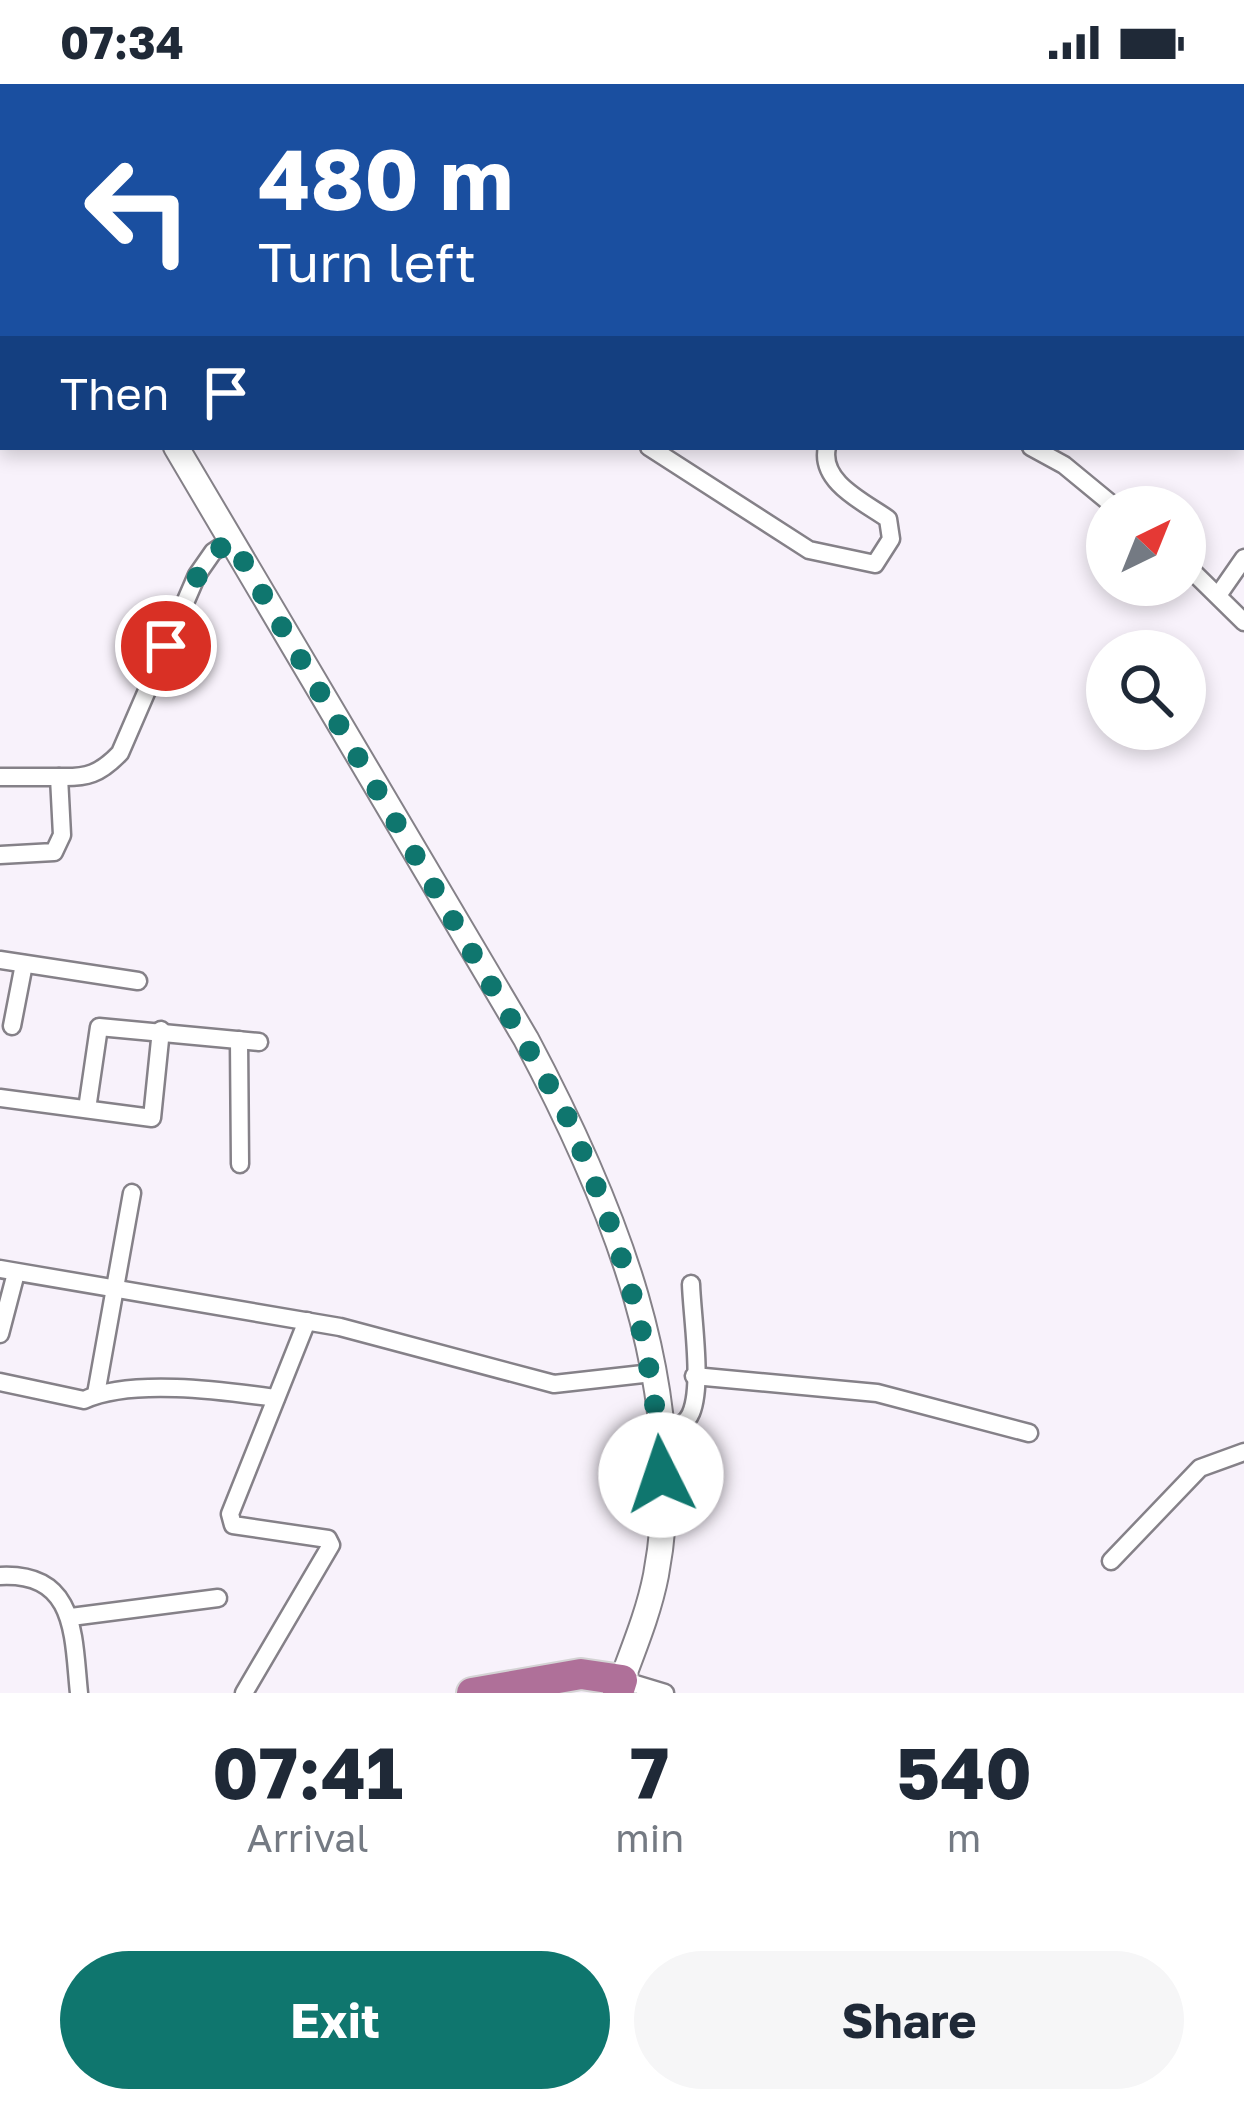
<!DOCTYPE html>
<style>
body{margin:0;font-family:"Golos Text",sans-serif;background:#f6f6f7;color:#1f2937;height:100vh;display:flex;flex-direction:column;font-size:45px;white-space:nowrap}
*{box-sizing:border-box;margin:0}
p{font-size:39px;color:#747a83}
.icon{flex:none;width:66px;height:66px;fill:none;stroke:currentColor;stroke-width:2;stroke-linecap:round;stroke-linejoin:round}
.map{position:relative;height:1609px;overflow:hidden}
.side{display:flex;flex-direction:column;background:#fff;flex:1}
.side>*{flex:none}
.top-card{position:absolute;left:0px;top:0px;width:1245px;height:366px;box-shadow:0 6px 18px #0003;background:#1a4fa0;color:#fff;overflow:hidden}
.needle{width:78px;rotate:43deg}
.fabs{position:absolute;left:1086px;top:402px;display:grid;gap:24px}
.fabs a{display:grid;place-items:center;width:120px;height:120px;border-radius:50%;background:#fff;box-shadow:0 6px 18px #0003;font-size:60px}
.pin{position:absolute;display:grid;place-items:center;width:102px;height:102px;color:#fff;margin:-51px;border:6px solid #fff;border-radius:50%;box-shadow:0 3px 12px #0007}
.me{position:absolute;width:132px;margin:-66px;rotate:356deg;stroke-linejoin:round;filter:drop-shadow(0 0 9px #0008)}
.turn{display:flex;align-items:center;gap:42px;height:252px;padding:0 60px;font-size:54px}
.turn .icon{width:156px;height:156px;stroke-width:2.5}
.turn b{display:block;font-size:84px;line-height:102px}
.then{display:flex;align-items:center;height:114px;padding:0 60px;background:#0003;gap:24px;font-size:45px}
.eta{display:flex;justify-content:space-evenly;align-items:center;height:204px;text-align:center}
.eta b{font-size:72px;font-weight:700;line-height:84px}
.cta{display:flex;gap:24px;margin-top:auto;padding:24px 60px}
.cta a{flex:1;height:138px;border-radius:72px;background:#0f766e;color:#fff;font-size:48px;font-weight:700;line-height:138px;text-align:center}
.cta a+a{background:#f6f6f7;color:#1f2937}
.status{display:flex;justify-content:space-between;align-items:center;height:84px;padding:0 60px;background:#fff;direction:ltr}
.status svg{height:33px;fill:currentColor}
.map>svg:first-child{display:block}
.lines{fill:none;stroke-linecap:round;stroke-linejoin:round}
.street-casing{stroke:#858188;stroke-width:21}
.secondary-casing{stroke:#858188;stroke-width:28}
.highway-casing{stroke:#d4d3d4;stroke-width:34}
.path{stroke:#a4a0a6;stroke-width:3;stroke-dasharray:3 9;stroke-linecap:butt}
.street{stroke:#fff;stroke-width:16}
.secondary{stroke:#fff;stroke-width:24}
.highway{stroke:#af7099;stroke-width:30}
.route{stroke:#0f766e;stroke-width:21;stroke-dasharray:0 37.8}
</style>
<div class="status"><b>07:34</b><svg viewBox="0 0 49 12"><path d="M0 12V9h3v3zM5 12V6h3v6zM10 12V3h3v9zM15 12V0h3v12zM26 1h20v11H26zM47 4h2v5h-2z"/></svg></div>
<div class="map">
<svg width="1244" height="1609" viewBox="0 0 1244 1609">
<rect width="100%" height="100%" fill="#f8f2fb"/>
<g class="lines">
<g class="street-casing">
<g id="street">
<polyline points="171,0 173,3"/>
<polyline points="1042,0 1042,3"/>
<path d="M649,363L809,466L875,480L891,455L888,435C864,418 819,398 827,363"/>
<polyline points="1031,363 1064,381 1115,423"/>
<polyline points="1185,480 1244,538"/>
<polyline points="1219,510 1244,474"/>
<polyline points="0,693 59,693 62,751 54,768 0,771"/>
<path d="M59,693C87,694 100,690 120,669L197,491L213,468L231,456"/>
<polyline points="0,876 138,897"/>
<polyline points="12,942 24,880"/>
<polyline points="239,956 240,1080"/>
<polyline points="0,1014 152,1034 161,946"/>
<polyline points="87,1025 99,943 259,958"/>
<polyline points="0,1185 340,1243 554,1300 652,1289"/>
<polyline points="0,1250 16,1189"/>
<polyline points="694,1292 877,1309 1029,1349"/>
<path d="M0,1298L84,1316C132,1294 224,1307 276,1314"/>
<polyline points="96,1310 132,1109"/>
<path d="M659,1350C671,1345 686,1342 691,1329C703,1301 692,1232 691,1200"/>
<polyline points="1111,1477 1200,1384 1244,1368"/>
<path d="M0,1492C77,1488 73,1552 79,1609"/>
<polyline points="71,1533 218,1514"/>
<polyline points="622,1596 665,1609"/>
<polyline points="244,1609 331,1461 328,1455 233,1441 230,1430 307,1237"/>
</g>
</g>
<g class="secondary-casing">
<g id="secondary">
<polyline points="0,33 3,40"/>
<path d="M176,363L526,955C611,1115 691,1304 656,1491C649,1527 635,1561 622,1596"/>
</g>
</g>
<g class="highway-casing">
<polyline id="highway" points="472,1609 581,1590 622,1596 618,1609"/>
</g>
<polyline class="path" points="469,0 473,3"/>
<use href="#street" class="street"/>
<use href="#secondary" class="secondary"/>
<use href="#highway" class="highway"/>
</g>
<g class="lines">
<path class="route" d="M166,562C183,524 195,480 231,456L565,1028C619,1151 654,1256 661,1391"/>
</g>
</svg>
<div class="fabs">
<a><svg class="needle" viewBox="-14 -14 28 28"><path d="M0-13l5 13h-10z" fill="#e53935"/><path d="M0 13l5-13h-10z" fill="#747a83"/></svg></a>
<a><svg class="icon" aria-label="search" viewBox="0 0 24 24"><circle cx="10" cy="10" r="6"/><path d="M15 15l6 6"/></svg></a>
</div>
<div class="pin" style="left:166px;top:562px;background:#d93025"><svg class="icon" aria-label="arrive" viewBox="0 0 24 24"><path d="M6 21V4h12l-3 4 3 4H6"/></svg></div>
<svg class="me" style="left:661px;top:1391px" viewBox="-20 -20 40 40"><circle r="19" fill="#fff"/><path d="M0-13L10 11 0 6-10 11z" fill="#0f766e"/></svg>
<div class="top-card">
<div class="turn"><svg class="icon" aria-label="left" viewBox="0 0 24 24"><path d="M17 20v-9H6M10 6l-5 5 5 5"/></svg><div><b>480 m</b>Turn left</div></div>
<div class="then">Then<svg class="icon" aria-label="arrive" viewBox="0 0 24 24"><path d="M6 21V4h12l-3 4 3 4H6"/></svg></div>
</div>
</div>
<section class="side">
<div class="eta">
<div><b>07:41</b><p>Arrival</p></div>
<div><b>7</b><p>min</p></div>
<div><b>540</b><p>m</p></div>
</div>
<div class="cta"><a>Exit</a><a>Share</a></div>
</section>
